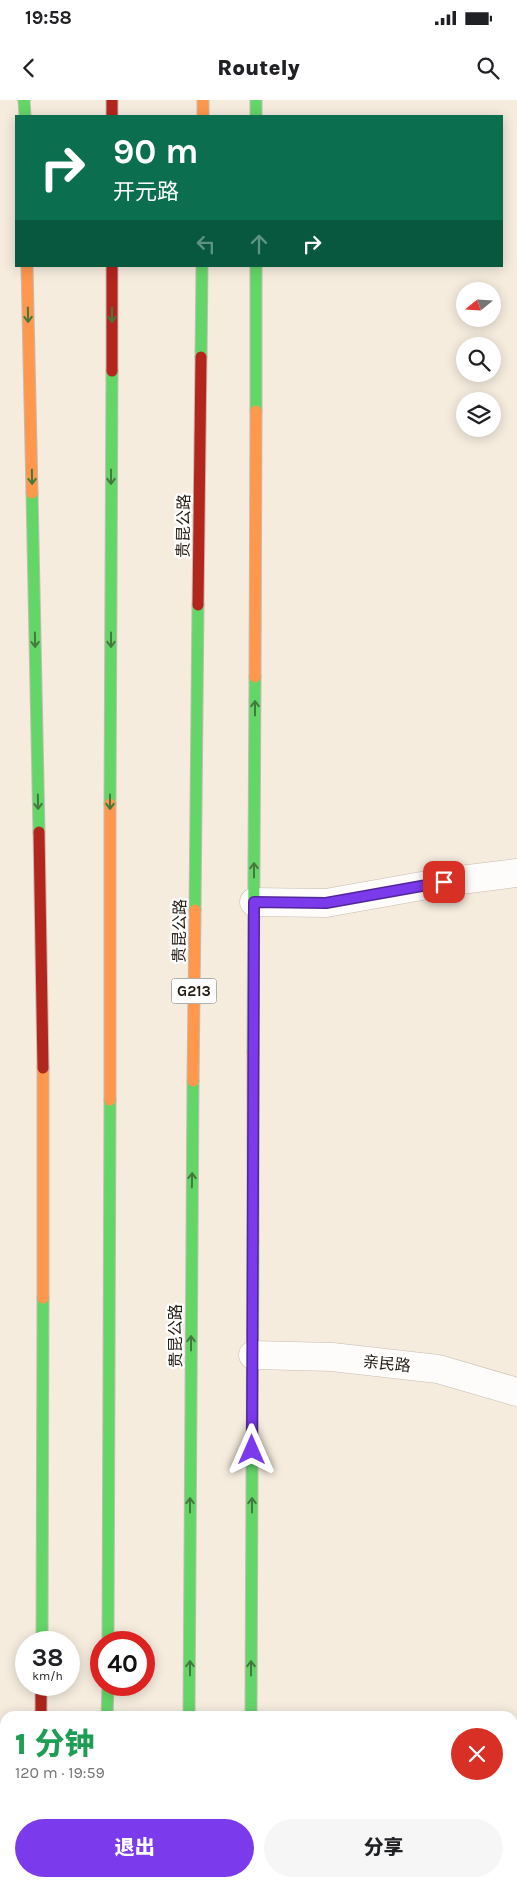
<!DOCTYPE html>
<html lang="zh">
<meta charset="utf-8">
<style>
body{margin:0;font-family:Karla,"Noto Sans SC",sans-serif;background:#f6f6f6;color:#202124;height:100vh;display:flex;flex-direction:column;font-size:19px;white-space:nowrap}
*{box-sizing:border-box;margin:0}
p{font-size:16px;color:#757577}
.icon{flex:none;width:28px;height:28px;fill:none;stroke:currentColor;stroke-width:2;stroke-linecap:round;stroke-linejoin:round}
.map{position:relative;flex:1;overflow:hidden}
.side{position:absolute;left:0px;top:1611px;width:518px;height:176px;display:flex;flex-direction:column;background:#fff;border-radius:15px 15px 0 0;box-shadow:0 2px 12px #0003}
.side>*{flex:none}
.top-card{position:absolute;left:15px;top:15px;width:488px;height:152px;border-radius:0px;box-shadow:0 2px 12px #0003;background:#0b6e4f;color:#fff;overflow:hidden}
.needle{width:32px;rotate:252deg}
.controls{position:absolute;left:456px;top:182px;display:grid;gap:10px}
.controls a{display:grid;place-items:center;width:45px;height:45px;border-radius:50%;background:#fff;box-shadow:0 2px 12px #0003;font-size:25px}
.speed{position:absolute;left:15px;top:1531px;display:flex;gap:10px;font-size:25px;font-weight:700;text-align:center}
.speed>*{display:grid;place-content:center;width:65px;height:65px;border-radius:50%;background:#fff;box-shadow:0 2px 12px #0003;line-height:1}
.speed small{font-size:12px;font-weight:400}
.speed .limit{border:8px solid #d22;background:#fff;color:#111}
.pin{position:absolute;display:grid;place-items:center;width:42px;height:42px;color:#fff;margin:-21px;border-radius:10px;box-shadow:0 2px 8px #0006}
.me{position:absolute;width:55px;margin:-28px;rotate:0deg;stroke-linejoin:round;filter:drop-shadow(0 0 4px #0008)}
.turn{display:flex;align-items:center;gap:18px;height:105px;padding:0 15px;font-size:22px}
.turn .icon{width:65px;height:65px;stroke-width:2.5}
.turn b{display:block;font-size:35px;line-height:42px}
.lanes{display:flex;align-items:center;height:48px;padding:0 15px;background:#0003;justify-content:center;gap:25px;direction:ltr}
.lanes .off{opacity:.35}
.round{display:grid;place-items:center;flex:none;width:52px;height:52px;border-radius:26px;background:#f6f6f6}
.headline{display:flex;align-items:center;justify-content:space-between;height:85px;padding:0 15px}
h1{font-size:30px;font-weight:800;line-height:38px;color:#1e9e55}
.cta{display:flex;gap:10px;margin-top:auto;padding:10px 15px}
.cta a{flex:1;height:58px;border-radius:30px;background:#7c3aed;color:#fff;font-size:20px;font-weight:800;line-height:58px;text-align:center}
.cta a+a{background:#f6f6f6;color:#202124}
.status{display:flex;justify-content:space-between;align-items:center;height:35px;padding:0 25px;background:#fff;direction:ltr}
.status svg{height:14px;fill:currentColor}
header{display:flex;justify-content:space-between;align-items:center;height:65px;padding:0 15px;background:#fff;font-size:22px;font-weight:800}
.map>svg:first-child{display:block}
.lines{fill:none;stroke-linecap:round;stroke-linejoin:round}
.street-casing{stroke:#c4bcb0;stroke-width:29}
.fast-casing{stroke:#c4bcb0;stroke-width:13}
.slow-casing{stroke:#c4bcb0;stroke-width:13}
.jam-casing{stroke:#c4bcb0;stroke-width:13}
.street{stroke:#fefcfa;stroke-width:28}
.fast{stroke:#63d668;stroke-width:11}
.slow{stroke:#ff974d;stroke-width:11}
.jam{stroke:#b3261e;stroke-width:11}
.oneway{stroke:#43793c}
.route-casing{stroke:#51269a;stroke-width:12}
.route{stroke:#7c3aed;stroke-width:9}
.labels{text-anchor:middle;stroke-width:4.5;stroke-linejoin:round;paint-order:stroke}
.shield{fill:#fefefe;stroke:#656058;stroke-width:1}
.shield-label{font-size:15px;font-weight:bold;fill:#231c11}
.street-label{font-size:16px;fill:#231c11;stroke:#fefefe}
</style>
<div class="status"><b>19:58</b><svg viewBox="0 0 49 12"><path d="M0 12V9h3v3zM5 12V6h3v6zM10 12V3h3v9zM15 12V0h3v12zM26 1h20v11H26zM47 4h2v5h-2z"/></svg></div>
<header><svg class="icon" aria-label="back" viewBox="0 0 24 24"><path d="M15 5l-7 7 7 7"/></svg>Routely<svg class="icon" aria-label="search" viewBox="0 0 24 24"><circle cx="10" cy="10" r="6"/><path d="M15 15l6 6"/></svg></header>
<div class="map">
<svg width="517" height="1787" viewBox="0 0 517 1787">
<rect width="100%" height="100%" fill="#f5ecde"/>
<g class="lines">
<g class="street-casing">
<g id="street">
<polyline points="254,802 326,803 444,782 517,773"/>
<polyline points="253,1255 332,1257 438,1269 517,1292"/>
</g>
</g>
<g class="fast-casing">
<g id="fast">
<polyline points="24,0 25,16"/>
<polyline points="256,0 256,16"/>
<polyline points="201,257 202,166"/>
<polyline points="256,311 256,166"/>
<polyline points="32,393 39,732"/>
<polyline points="110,704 112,271"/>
<polyline points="195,810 198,505"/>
<polyline points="253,952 255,577"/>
<polyline points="42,1542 43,1198"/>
<polyline points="108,1542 110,1000"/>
<polyline points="107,1616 108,1585"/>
<polyline points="189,1616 193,981"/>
<polyline points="251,1616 253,1141"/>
<polyline points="189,1782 189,1787"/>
<polyline points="250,1782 250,1787"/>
</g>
</g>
<g class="slow-casing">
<g id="slow">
<polyline points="203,0 203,16"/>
<polyline points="27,166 32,393"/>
<polyline points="255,577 256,311"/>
<polyline points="193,981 195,810"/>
<polyline points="110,1000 110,704"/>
<polyline points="253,1141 253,952"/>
<polyline points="43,1198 43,968"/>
<polyline points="107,1782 107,1787"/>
</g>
</g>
<g class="jam-casing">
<g id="jam">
<polyline points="112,0 112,16"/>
<polyline points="112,271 112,166"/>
<polyline points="198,505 201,257"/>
<polyline points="39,732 43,968"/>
<polyline points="41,1585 41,1616"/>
<polyline points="40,1782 40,1787"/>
</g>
</g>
<use href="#street" class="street"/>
<use href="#fast" class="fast"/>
<use href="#slow" class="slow"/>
<use href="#jam" class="jam"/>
</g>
<defs><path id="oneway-shaft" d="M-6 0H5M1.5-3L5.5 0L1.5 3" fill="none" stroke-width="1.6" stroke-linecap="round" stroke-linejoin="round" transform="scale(1.25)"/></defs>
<g class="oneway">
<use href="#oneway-shaft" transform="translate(28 215) rotate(89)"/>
<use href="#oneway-shaft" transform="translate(112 215) rotate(90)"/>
<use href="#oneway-shaft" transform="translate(32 377) rotate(89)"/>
<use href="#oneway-shaft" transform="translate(111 377) rotate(90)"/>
<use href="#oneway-shaft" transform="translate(35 540) rotate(89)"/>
<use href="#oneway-shaft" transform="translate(111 540) rotate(90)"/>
<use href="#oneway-shaft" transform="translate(255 608) rotate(-90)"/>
<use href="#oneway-shaft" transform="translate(38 702) rotate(89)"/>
<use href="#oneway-shaft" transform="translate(110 702) rotate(90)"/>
<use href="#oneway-shaft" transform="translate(254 770) rotate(-90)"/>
<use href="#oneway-shaft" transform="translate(192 1080) rotate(-89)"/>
<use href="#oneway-shaft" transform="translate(191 1243) rotate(-90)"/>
<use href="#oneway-shaft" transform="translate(190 1405) rotate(-90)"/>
<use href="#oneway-shaft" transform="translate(252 1405) rotate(-90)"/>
<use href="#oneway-shaft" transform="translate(190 1568) rotate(-90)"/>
<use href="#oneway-shaft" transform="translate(251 1568) rotate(-90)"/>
</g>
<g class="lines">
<g class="route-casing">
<polyline id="route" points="252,1350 254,802 326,803 444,782"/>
</g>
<use href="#route" class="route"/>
</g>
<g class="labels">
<rect class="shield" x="171.5" y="878.5" width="45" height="25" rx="4"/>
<g class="shield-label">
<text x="194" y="896">G213</text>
</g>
<g class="street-label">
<text transform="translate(183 426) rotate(-89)" y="6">贵昆公路</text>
<text transform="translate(179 831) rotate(-89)" y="6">贵昆公路</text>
<text transform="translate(175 1236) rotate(-90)" y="6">贵昆公路</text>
<text transform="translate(387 1263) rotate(6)" y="6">亲民路</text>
</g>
</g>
</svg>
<div class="controls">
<a><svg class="needle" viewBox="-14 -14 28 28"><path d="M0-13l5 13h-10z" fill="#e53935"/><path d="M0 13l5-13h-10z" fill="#757577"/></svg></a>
<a><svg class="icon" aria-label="search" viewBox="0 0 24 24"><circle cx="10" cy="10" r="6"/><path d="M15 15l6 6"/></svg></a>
<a><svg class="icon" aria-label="layers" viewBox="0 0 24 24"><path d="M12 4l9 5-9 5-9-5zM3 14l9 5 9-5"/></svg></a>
</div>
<div class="speed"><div>38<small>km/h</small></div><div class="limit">40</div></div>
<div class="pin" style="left:444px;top:782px;background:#d93025"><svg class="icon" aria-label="arrive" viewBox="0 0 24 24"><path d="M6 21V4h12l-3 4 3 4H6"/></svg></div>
<svg class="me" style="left:252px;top:1350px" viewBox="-20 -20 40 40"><path d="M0-17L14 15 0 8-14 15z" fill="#7c3aed" stroke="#fff" stroke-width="4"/></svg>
<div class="top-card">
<div class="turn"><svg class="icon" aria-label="right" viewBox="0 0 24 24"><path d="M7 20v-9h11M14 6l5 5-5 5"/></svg><div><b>90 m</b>开元路</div></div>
<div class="lanes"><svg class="icon off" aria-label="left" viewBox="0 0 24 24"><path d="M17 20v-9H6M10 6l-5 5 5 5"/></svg><svg class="icon off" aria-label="ahead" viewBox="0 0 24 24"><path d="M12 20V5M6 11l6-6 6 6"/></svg><svg class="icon" aria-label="right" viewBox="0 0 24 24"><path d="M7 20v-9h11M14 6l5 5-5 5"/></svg></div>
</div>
<section class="side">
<div class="headline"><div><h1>1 分钟</h1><p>120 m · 19:59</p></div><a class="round" style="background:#d93025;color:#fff"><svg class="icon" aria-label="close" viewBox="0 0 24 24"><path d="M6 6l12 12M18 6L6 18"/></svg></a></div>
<div class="cta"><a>退出</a><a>分享</a></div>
</section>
</div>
